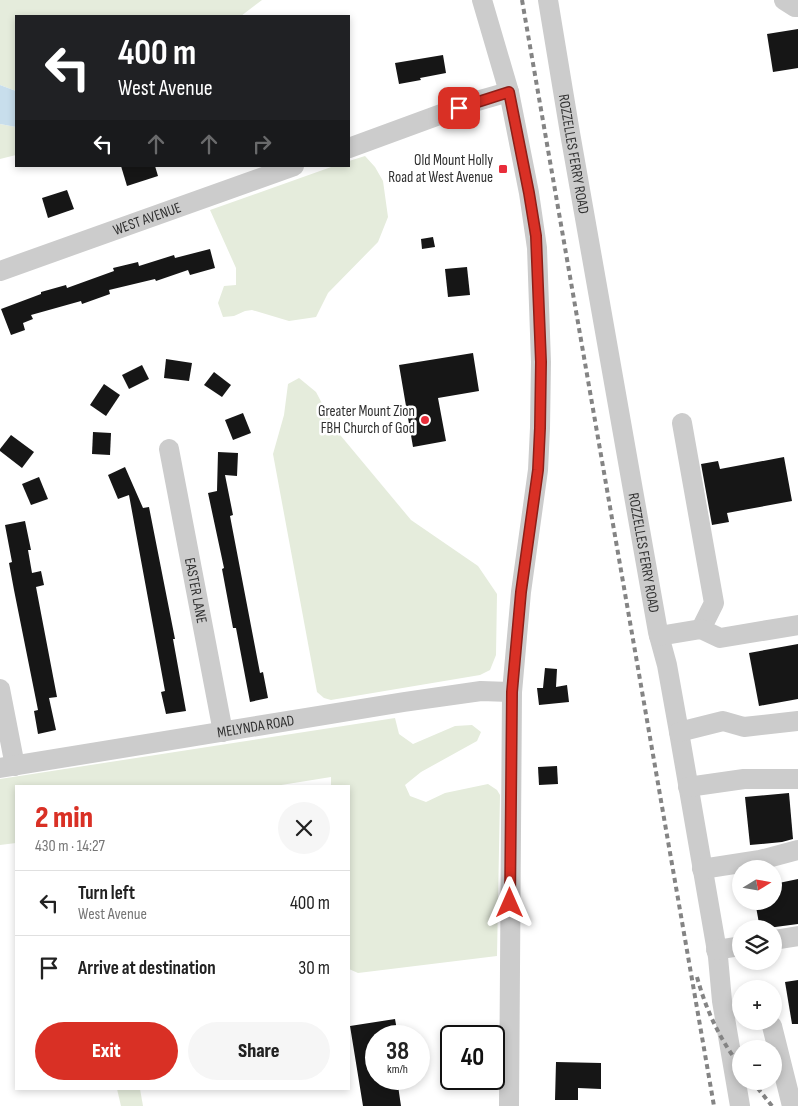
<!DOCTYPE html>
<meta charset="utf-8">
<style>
body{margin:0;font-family:"Sofia Sans Condensed",sans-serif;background:#f6f6f6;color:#222;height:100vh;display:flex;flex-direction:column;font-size:19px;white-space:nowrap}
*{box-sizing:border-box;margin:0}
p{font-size:16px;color:#767676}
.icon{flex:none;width:28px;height:28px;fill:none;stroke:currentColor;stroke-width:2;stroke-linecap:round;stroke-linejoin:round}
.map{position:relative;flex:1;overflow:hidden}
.panel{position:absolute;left:15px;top:785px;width:335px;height:305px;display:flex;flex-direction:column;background:#fff;border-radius:0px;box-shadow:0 2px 8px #0003}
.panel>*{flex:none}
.hud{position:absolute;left:15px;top:15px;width:335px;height:152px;border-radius:0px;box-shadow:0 2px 8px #0003;background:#202124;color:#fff;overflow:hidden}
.needle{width:32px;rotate:79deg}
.controls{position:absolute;left:732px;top:860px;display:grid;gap:10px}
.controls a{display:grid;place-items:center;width:50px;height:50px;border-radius:50%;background:#fff;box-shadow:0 2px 8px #0003;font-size:25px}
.speed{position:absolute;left:365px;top:1025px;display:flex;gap:10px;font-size:25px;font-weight:700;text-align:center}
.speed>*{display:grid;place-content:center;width:65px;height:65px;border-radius:50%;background:#fff;box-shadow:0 2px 8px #0003;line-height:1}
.speed small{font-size:12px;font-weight:400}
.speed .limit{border:2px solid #111;border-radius:8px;background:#fff;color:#111}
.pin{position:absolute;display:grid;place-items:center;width:42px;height:42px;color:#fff;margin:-21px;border-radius:10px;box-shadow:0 2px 8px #0006}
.me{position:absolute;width:55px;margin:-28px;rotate:0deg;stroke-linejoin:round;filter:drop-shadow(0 0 4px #0008)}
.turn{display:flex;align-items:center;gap:18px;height:105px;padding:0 20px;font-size:22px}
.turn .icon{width:65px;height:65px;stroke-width:2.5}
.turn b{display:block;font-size:35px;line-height:42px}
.lanes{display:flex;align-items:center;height:48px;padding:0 20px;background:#0003;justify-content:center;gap:25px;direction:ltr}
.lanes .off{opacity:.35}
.round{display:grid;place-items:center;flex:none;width:52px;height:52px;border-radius:26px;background:#f6f6f6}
.head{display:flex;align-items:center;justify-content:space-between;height:85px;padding:0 20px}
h1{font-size:30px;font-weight:800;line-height:38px;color:#d93025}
.action{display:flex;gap:10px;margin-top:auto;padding:10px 20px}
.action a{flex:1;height:58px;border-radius:30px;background:#d93025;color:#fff;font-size:20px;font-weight:800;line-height:58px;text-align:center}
.action a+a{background:#f6f6f6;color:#222}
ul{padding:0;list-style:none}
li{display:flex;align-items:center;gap:15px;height:65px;padding:0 20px;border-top:1px solid #e0e0e0}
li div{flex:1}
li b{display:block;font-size:19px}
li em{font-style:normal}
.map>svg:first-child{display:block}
.green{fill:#e5ecdc}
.water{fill:#c8deec}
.building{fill:#161616}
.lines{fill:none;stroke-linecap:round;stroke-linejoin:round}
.minor{stroke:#ccc;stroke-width:20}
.rail{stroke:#848484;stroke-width:4;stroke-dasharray:5 4;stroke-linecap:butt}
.route-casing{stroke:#8d1f18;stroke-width:12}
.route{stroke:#d93025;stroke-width:9}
.poi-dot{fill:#e92d3a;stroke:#fff;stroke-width:2}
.labels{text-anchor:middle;stroke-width:5;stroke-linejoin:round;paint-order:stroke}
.street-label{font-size:15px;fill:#2f2f2f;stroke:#fff}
.poi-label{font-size:15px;fill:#2f2f2f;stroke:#fff;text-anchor:end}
</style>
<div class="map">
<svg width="798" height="1106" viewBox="0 0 798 1106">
<rect width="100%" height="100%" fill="#fff"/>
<g class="green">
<polygon points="0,0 262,0 241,16 16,16 16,91 0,85"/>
<polygon points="0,124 16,127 16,155 0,159"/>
<polygon points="365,156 375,167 383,181 388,217 378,242 328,293 316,317 289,321 252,310 245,311 234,316 223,317 218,303 224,286 236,285 236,268 210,210 334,166 349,166 349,161"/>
<polygon points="299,378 316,392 336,430 411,520 478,566 497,594 496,655 490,670 480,675 331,700 324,698 317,692 273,454 284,415 288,384"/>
<polygon points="395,718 399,734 413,744 455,726 472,725 481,732 477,741 421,772 405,785 410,796 426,802 445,793 488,784 497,790 500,795 497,956 358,973 349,969 349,786 331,786 331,777 275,786 16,786 16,843 0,845 0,779"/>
<polygon points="117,1089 140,1089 143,1106 121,1106"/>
</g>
<polygon class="water" points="0,85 16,91 16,127 0,124"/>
<g class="building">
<polygon points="798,29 798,68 773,72 767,34"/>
<polygon points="443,55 446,73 420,78 421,80 399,84 395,63"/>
<polygon points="121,166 155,166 158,176 127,186"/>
<polygon points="67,190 74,209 48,218 42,198"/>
<polygon points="433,237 435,247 422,249 421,239"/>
<polygon points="210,249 215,268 190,275 188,270 156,281 155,279 109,290 110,294 82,304 81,301 31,315 33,319 23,323 25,330 11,335 1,309 41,294 41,292 66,285 67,288 114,271 113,268 138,262 139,266 174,255 175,258"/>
<polygon points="467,267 470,295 448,297 445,269"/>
<polygon points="473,353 479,391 438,398 446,441 413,447 399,365"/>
<polygon points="166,359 192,363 189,381 164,378"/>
<polygon points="142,365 149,379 129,389 122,375"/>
<polygon points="214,372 231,385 222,397 204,385"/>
<polygon points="104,384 120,395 106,416 90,405"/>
<polygon points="243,413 251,433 233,440 225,420"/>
<polygon points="93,432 111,433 110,455 92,454"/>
<polygon points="11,435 34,452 22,468 0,451 0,449"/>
<polygon points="218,452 238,453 237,476 225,475 233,515 230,516 260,673 263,672 268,698 250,702 236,628 233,628 222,569 224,568 208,493 217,491"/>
<polygon points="784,457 792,501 727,513 729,522 712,525 701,464 718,461 720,469"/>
<polygon points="125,467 143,508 149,507 175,639 173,639 186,711 166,714 161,692 165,691 129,495 118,499 108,475"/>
<polygon points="39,477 48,499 31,505 22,484"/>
<polygon points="25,521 31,550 28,550 32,573 41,571 44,585 36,587 57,697 49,698 56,730 38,734 34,711 38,710 14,590 9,563 12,562 5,525"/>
<polygon points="798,644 798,699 759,706 749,653"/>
<polygon points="545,668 557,669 556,687 567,685 569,702 539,705 537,688 543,688"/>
<polygon points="557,766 558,784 539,785 538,767"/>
<polygon points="789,793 793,839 782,842 750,845 745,797"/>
<polygon points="798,879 798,924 760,929 755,901 774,901 774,884"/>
<polygon points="798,980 798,1024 792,1024 785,982"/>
<polygon points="395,1019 398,1036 376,1036 376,1079 397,1079 401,1106 363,1106 350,1026"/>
<polygon points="556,1062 601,1063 601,1089 578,1088 578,1100 555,1100"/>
</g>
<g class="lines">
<g class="minor">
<polyline points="482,0 509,92 529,193 537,248 541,362 540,428 538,470 521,592 512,692 509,1106"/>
<path id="s1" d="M548,0L570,133L658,632L667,665L679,732L718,957L722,1001L740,1106"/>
<polyline points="784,0 795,7 798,7"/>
<polyline points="349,148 477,101 509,92"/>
<path id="s2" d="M0,271L294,166"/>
<polyline points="682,423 714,603 701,629"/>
<path id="s3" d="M169,449L223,732"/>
<polyline points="659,636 701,629 720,638 798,625"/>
<polyline points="0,689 15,766"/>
<polyline points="679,732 723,721 744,727 798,721"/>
<path id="s4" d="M0,768L404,702L481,691L512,692"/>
<polyline points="688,787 744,779 798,779"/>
<polyline points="702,869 760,860 798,850"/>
<polyline points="774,940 798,936"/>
<polyline points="716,950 741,946"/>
<polyline points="772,1026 792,1106"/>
</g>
<g class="rail">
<polyline points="522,0 714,1106"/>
<path d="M697,977C706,1010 720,1040 741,1067"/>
<polyline points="752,1081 772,1106"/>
</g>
</g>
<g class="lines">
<g class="route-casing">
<polyline id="route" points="459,108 509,92 529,193 536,236 541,362 540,428 538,470 521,592 512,692 510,903"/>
</g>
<use href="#route" class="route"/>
</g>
<g class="poi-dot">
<rect x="498" y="164" width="10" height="10" rx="2.5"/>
<circle cx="425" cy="420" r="5"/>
</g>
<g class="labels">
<g class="street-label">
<text dy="5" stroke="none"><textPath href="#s1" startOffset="156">ROZZELLES FERRY ROAD</textPath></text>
<text dy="5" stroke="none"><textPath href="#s2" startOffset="156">WEST AVENUE</textPath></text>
<text dy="5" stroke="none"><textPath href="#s1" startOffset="561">ROZZELLES FERRY ROAD</textPath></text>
<text dy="5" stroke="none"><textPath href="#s3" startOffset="144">EASTER LANE</textPath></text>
<text dy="5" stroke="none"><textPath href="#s4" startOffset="259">MELYNDA ROAD</textPath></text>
</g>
<g class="poi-label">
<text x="493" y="165">Old Mount Holly<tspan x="493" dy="17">Road at West Avenue</tspan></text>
<text x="415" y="416">Greater Mount Zion<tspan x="415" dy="17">FBH Church of God</tspan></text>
</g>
</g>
</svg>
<div class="controls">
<a><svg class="needle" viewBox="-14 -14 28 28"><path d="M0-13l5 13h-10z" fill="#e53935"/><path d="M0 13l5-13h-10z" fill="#767676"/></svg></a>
<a><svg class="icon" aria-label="layers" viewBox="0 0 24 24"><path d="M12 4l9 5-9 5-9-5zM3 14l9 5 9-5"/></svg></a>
<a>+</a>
<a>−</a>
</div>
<div class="speed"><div>38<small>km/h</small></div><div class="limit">40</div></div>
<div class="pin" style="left:459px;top:108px;background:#d93025"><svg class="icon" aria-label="arrive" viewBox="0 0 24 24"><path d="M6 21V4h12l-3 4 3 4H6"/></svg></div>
<svg class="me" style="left:510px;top:903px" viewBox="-20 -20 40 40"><path d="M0-17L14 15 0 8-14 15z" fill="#d93025" stroke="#fff" stroke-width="4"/></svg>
<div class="hud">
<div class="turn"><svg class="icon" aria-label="left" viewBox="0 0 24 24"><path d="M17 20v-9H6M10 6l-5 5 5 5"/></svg><div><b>400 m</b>West Avenue</div></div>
<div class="lanes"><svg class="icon" aria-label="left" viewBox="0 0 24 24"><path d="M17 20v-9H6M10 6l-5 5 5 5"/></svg><svg class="icon off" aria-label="ahead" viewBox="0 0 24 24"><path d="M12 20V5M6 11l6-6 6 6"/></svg><svg class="icon off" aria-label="ahead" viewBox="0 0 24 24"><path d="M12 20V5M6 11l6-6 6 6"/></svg><svg class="icon off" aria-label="right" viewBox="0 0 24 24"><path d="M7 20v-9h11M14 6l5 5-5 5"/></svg></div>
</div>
<section class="panel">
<div class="head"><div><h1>2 min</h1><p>430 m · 14:27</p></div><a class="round"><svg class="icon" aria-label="close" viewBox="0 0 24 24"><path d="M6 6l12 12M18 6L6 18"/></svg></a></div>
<ul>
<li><svg class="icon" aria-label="left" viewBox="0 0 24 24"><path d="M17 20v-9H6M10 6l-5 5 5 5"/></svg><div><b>Turn left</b><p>West Avenue</p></div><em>400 m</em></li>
<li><svg class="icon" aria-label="arrive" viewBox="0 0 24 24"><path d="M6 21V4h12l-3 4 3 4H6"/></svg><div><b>Arrive at destination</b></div><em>30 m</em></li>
</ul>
<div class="action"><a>Exit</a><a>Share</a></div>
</section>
</div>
